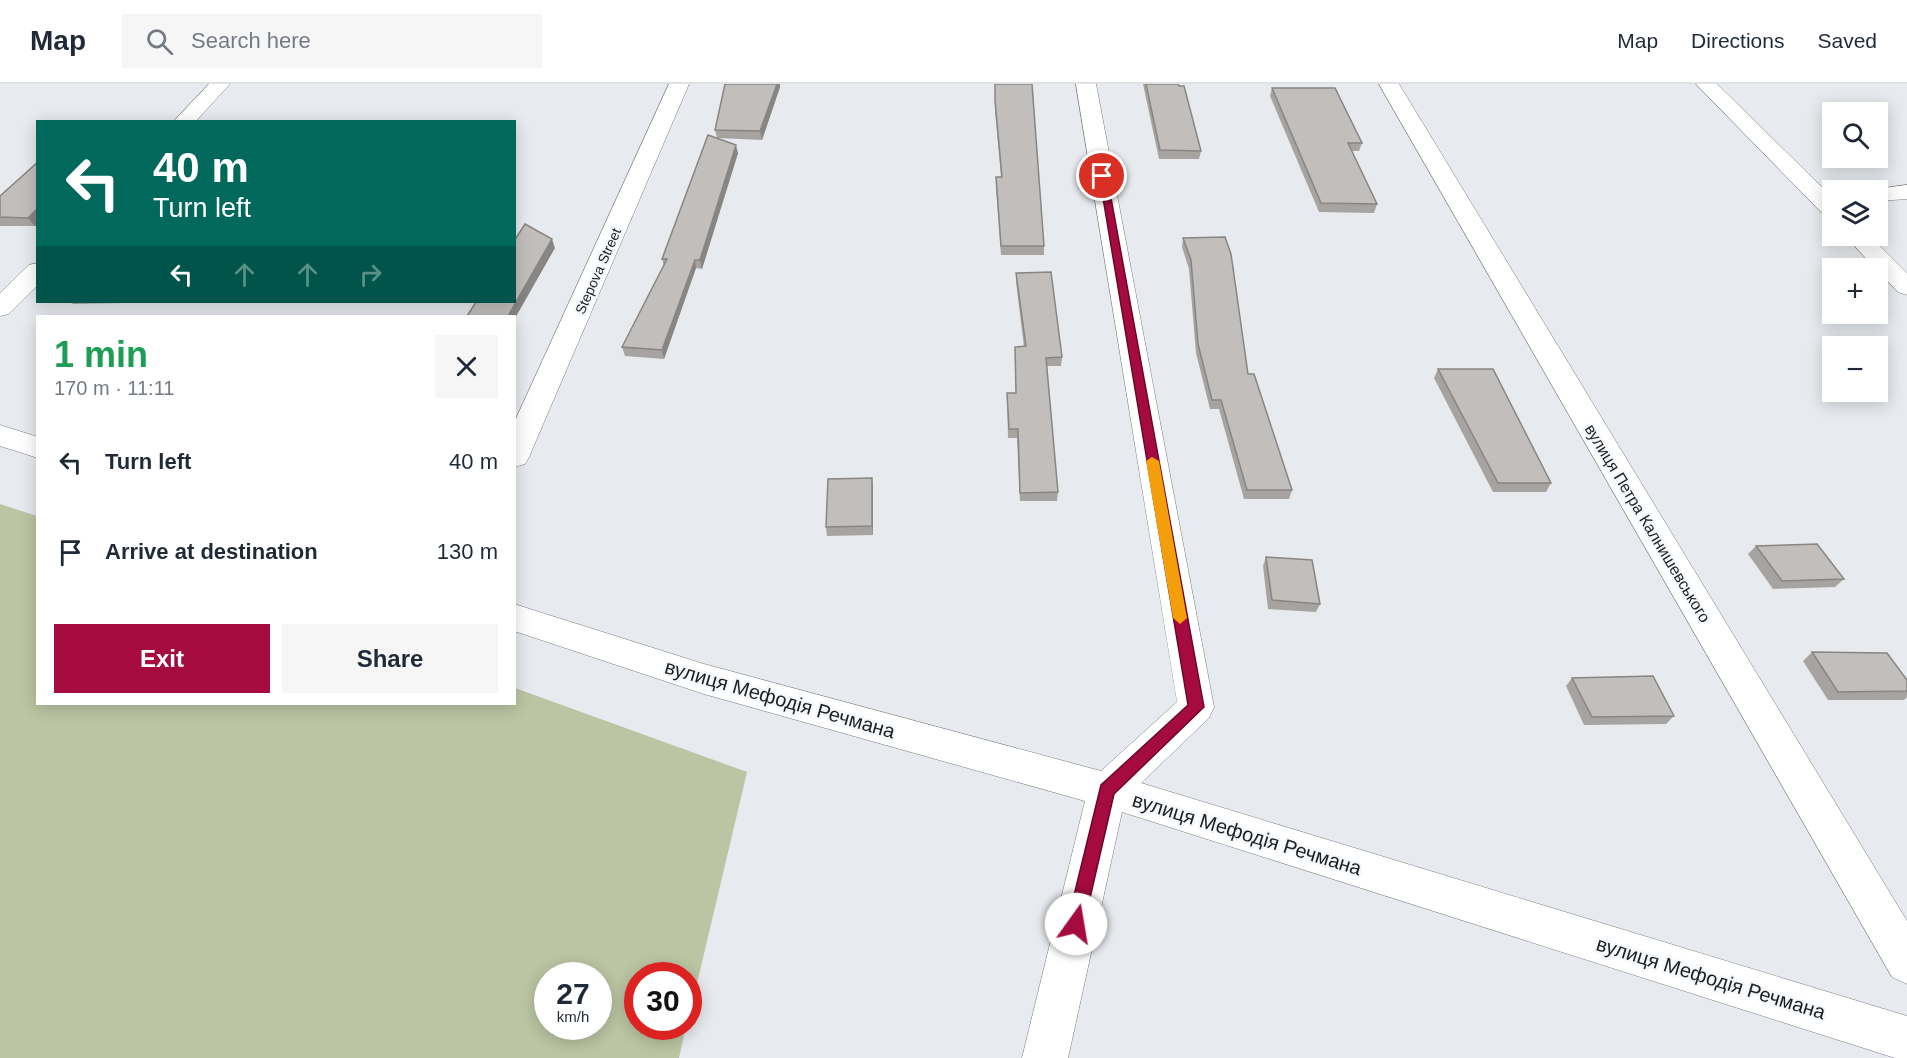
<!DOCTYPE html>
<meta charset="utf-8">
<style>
body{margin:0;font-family:Helvetica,sans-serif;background:#f6f6f7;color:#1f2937;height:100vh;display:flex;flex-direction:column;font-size:22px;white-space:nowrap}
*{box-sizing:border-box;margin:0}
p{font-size:20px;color:#747a83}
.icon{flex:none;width:33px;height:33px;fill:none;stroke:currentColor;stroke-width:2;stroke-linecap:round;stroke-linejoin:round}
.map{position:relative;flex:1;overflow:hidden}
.drawer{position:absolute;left:36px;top:231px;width:480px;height:390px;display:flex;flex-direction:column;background:#fff;border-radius:0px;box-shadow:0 3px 15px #0003}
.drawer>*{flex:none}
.hud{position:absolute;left:36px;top:36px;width:480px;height:183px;border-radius:0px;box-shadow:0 3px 15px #0003;background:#00695c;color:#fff;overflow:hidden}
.controls{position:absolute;left:1822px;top:18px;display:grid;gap:12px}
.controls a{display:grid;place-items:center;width:66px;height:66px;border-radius:0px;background:#fff;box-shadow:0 3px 15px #0003;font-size:30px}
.speed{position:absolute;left:534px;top:878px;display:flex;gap:12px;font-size:30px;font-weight:700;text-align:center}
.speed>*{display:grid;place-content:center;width:78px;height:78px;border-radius:50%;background:#fff;box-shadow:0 3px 15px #0003;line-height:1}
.speed small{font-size:15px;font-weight:400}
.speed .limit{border:9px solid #d22;background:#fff;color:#111}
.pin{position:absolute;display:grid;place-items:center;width:51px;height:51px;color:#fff;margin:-26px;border:3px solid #fff;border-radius:50%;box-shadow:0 2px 6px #0007}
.me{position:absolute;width:66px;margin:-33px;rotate:13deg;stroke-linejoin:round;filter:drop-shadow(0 0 4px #0008)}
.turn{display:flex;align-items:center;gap:21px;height:126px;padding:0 18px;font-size:27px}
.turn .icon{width:78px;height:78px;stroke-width:2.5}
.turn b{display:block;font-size:42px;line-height:51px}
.lanes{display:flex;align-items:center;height:57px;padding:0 18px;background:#0003;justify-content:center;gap:30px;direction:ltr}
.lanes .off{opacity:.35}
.round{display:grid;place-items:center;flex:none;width:63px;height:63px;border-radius:0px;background:#f6f6f7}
.overview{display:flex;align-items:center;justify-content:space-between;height:102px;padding:0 18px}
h1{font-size:36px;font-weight:700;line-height:45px;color:#1e9e55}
.cta{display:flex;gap:12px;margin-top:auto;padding:12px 18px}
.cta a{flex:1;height:69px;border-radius:0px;background:#a50b3f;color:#fff;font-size:24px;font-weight:700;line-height:69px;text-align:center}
.cta a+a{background:#f6f6f7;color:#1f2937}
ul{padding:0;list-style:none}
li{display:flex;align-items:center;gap:18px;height:90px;padding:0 18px}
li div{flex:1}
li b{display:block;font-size:22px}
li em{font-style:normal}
header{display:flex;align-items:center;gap:36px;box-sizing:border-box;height:84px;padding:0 30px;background:#fff;border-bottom:2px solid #e0e1e3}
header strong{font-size:28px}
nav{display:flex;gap:33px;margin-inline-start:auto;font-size:21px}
.search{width:420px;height:54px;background:#f6f6f7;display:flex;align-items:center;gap:15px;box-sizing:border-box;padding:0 21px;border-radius:0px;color:#747a83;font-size:22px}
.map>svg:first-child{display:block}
.green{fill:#bbc5a3;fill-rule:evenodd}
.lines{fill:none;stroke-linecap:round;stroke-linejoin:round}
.minor-casing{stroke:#787b7e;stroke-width:1}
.minor{fill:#fff;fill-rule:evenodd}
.wall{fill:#a7a3a1}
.shaded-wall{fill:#888583}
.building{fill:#c2bebb;stroke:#888583;stroke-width:1.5}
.route{fill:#a50b3f;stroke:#6b0729;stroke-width:1.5}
.slow{fill:#f59e0b}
.labels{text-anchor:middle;stroke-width:5;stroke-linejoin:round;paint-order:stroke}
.far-street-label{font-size:14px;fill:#1d1e1f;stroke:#f4f8fb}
.street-label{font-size:16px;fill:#1d1e1f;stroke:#f4f8fb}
.near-street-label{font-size:20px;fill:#1d1e1f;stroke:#f4f8fb}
</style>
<header>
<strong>Map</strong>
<div class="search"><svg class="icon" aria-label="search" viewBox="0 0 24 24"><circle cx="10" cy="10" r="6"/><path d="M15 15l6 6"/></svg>Search here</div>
<nav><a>Map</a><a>Directions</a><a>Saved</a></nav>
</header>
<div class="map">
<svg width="1907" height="974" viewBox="0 0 1907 974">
<rect width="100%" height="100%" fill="#e7eaee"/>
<path class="green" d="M0,420L37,432L38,620H514L515,604L747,688L689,933L688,891H638V942H686L679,974H0ZM548,891H598V942H548Z"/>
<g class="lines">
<g class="minor-casing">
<g id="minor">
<polygon points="209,0 230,0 195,38 173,38"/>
<polygon points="669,0 689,0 529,373 525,380 514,383 514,339"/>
<polygon points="1076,0 1096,0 1214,623 1209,634 1141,699 1907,932 1907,974 1895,974 1122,728 1068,974 1022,974 1085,717 704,610 514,547 514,520 704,580 1101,687 1177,618"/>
<polygon points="1379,0 1399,0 1907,837 1907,900 1892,893"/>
<polygon points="1696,0 1717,0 1833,114 1833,134 1825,132"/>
<polygon points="1907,101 1907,115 1878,117 1878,106 1869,106"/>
<polygon points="1845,152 1870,152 1907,189 1907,211 1898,208"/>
<polygon points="38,179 38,201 9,230 0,232 0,209 29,181"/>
<polygon points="0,341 38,353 38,374 0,362"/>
</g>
</g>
<use href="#minor" class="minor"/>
</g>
<g class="wall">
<polygon points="725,0 780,0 780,3 762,56 717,54 738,69 702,185 696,184 664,275 625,272 622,263 664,182 662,175 717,54 715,46"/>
<polygon points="995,0 1044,162 1044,171 1001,171 996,102 996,93 1001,93 995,26"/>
<polygon points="1143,0 1178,0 1201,67 1199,75 1159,75"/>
<polygon points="1272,4 1362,59 1359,67 1352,67 1377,120 1374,129 1319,128 1270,12"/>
<polygon points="38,78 38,139 35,142 0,142 0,112"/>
<polygon points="1183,154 1248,290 1292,406 1289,415 1244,415 1219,325 1210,325 1196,269 1189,185 1182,163"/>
<polygon points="1016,189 1062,273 1061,282 1047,282 1058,408 1057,417 1020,417 1017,354 1008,354 1007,309 1016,309 1015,263 1024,263 1016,198"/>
<polygon points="71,218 123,218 121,219 73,220"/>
<polygon points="1438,285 1551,399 1546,408 1493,408 1434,294"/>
<polygon points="873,403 873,451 827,452 826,443"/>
<polygon points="1756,462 1844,495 1835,503 1773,505 1748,470"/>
<polygon points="1266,473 1320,520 1316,528 1268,525 1263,482"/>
<polygon points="1812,568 1907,596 1907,613 1904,616 1828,616 1803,577"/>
<polygon points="1572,594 1674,632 1666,640 1584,641 1566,602"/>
</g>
<g class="shaded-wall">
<polygon points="777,0 780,0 780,3 762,56 760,47"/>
<polygon points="736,61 738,69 702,185 700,176"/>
<polygon points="38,124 38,139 35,142 28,134"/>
<polygon points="552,155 555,164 514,236 514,232 508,232"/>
<polygon points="695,176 696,184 664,275 662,266"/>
<polygon points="872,394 873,403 873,451 872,442"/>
</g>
<g class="building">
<polygon points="725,0 777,0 760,47 715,46"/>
<polygon points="995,0 1032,0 1044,162 1001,162 996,93 1002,93 995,17"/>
<polygon points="1146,0 1178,0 1179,2 1184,2 1201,67 1160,66"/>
<polygon points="1272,4 1335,4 1362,59 1348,59 1377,120 1321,119"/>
<polygon points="708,51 736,61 700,176 695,176 662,266 622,263 667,175 662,175"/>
<polygon points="38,78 38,124 28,134 0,133 0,112"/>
<polygon points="525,140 552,155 508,232 467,232 476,218 514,218 514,157"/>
<polygon points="1225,153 1231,170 1248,290 1254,290 1292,406 1247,406 1221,316 1212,316 1198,260 1191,176 1183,154"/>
<polygon points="1051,188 1062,273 1046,274 1058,408 1020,409 1018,345 1009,345 1007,309 1016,309 1015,263 1026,262 1016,189"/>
<polygon points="1438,285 1493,285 1551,399 1498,399"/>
<polygon points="872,394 872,442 826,443 828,395"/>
<polygon points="1817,460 1844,495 1782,497 1756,462"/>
<polygon points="1266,473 1312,476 1320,520 1272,516"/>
<polygon points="1812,568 1887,569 1907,596 1907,607 1838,608"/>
<polygon points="1653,592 1674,632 1592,633 1572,594"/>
</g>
<polygon class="route" points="1099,90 1107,92 1204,623 1114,710 1084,840 1082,846 1076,849 1069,846 1067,840 1101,701 1188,621"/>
<polygon class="slow" points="1152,373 1159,377 1187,534 1180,540 1173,534 1146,377"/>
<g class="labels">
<g class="far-street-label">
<text transform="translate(598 187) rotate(-66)" y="5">Stepova Street</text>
</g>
<g class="street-label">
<text transform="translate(1648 439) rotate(59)" y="6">вулиця Петра Калнишевського</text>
</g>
<g class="near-street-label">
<text transform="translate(780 615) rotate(16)" y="7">вулиця Мефодія Речмана</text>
<text transform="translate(1247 750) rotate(17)" y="7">вулиця Мефодія Речмана</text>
<text transform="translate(1711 894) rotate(17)" y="7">вулиця Мефодія Речмана</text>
</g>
</g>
</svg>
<div class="controls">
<a><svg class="icon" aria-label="search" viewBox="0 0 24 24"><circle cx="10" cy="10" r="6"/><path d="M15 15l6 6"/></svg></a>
<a><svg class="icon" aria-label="layers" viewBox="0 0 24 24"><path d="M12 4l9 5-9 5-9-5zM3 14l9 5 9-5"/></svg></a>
<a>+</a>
<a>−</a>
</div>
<div class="speed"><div>27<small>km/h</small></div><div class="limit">30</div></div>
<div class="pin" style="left:1102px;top:92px;background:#d93025"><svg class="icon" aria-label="arrive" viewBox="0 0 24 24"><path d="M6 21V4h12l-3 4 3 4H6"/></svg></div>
<svg class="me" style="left:1076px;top:840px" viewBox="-20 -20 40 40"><circle r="19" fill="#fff"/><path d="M0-13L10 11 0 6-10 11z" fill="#a50b3f"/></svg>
<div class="hud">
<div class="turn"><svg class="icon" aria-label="left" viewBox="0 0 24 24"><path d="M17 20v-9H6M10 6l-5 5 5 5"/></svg><div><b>40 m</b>Turn left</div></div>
<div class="lanes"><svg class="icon" aria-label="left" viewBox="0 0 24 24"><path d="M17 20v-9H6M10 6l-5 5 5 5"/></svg><svg class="icon off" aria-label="ahead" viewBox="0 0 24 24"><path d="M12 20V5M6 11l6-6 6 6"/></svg><svg class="icon off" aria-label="ahead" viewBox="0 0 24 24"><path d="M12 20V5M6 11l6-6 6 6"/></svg><svg class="icon off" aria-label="right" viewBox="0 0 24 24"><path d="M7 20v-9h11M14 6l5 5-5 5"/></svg></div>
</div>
<section class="drawer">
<div class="overview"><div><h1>1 min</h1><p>170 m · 11:11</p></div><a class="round"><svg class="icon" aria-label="close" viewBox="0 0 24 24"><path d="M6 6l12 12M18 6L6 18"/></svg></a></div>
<ul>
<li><svg class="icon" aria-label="left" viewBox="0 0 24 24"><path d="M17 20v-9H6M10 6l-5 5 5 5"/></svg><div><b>Turn left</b></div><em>40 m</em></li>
<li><svg class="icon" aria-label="arrive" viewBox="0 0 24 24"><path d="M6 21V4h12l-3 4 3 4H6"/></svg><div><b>Arrive at destination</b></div><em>130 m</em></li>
</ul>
<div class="cta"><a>Exit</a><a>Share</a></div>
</section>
</div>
